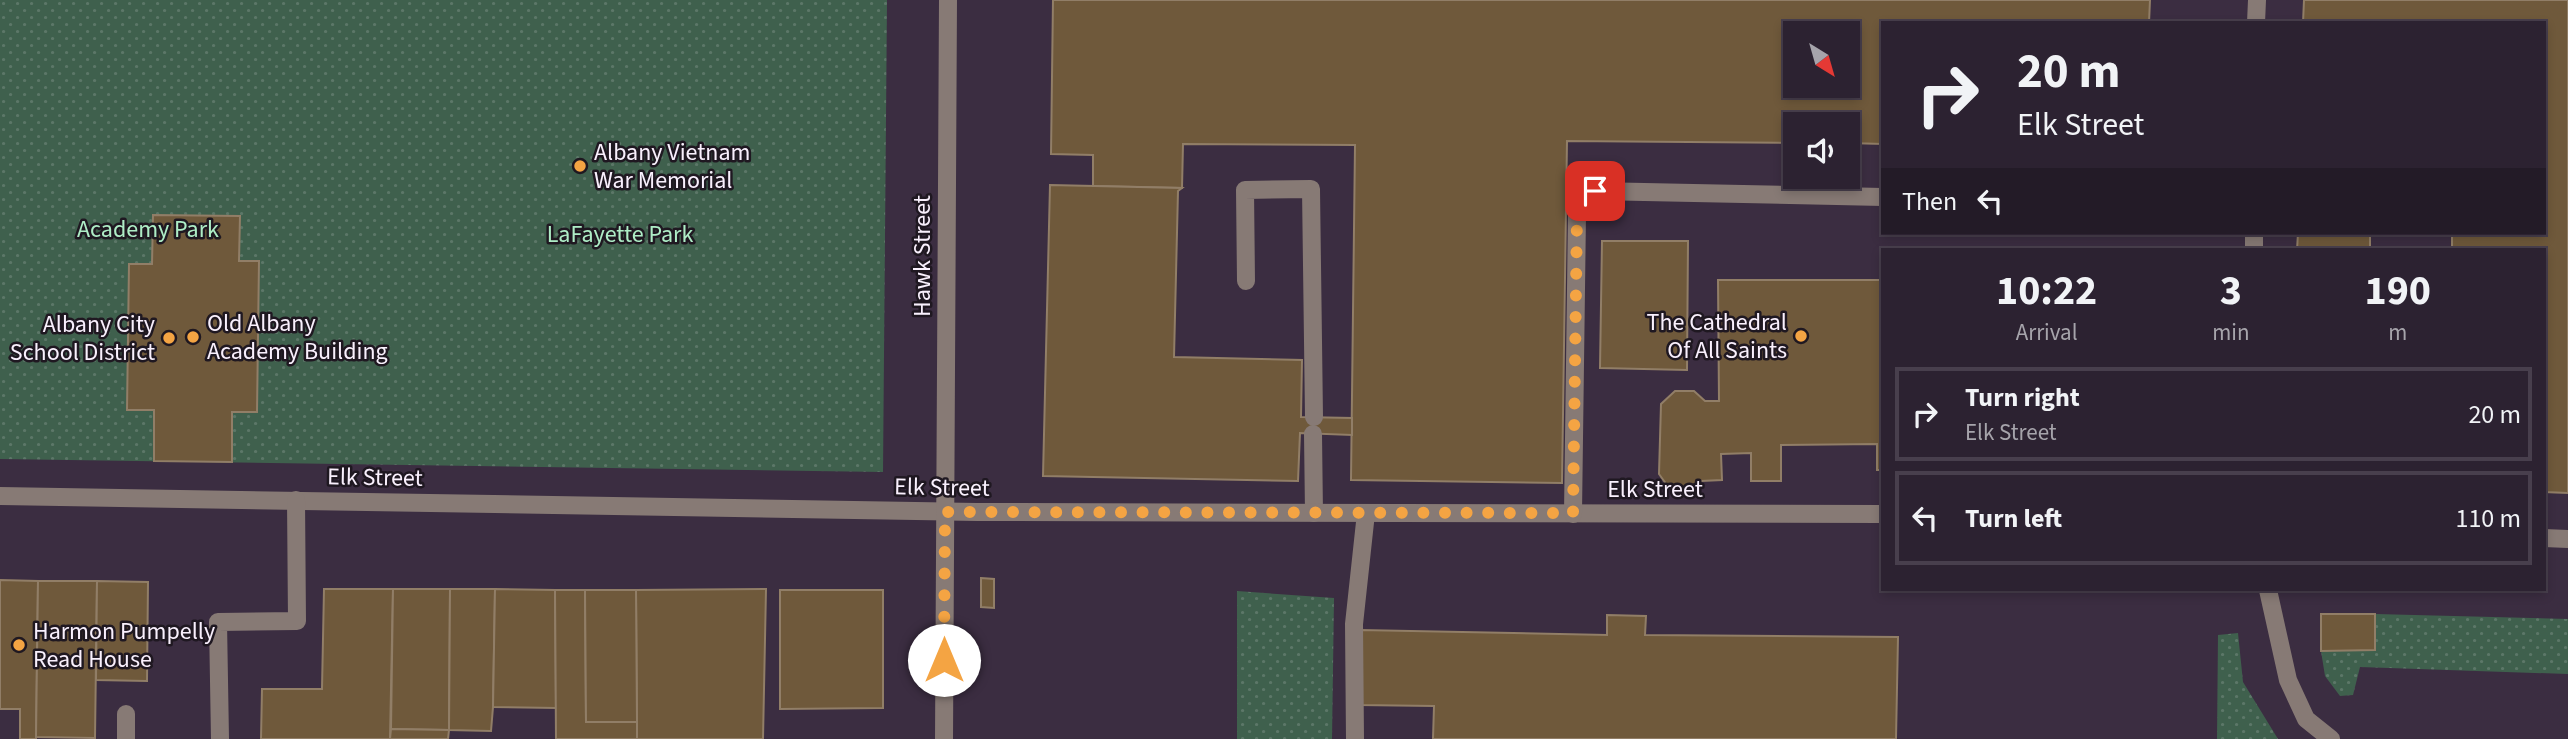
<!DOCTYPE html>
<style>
body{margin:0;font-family:"Source Sans 3",sans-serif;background:#382f3d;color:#f1f3f6;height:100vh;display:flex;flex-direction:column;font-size:26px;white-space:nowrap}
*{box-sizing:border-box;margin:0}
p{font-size:23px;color:#a6a4ab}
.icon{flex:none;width:38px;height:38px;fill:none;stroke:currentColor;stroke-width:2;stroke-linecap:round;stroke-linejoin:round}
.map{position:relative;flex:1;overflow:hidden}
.details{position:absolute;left:1881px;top:248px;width:665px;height:343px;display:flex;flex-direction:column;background:#2c2231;border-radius:0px;box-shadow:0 4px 10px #0003,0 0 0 2px #483f4d}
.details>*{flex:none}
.top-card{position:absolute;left:1881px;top:21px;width:665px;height:214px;border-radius:0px;box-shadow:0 4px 10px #0003,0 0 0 2px #483f4d;background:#2c2231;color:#f1f3f6;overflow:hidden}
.needle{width:46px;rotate:143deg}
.controls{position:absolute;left:1783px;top:21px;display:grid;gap:14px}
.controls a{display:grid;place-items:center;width:77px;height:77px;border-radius:0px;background:#2c2231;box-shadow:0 4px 10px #0003,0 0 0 2px #483f4d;font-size:35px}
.pin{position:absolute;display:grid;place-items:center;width:60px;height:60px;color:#fff;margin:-30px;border-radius:14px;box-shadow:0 4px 10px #0006}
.me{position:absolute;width:77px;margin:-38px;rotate:0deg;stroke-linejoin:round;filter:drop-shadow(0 0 5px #0008)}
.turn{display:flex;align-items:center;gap:24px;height:147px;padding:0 21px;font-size:32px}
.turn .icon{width:91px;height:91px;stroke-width:2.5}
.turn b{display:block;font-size:49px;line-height:60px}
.then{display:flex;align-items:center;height:66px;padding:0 21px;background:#0003;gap:14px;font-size:26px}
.eta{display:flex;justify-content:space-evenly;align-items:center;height:119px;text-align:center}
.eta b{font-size:42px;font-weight:700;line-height:49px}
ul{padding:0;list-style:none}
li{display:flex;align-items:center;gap:21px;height:94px;margin:0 14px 10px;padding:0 7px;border:4px solid #483f4d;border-radius:0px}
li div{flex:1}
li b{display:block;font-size:26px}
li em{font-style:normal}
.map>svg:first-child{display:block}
.green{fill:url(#green-dots)}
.building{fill:#6f593b;stroke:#917e67;stroke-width:2;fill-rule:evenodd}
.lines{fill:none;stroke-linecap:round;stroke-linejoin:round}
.minor{stroke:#877a75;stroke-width:18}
.route{stroke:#f4a443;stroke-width:12;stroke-dasharray:0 21.6}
.poi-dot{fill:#f4a443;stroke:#1f1821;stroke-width:2.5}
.labels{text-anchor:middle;stroke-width:5;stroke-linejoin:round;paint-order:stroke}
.poi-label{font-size:24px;fill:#f9f0fd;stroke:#1f1821;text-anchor:start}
.park-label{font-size:24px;fill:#aeedc6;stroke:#1f1821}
.street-label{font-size:24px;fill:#f9f0fd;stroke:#1f1821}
</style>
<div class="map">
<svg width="2568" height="739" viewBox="0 0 2568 739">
<defs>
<pattern id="green-dots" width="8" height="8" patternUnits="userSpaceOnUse" patternTransform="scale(1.75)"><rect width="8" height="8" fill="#3f604d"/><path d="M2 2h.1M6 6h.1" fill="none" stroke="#5c7768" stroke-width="1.8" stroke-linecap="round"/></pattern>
</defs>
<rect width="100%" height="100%" fill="#3b2d41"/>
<g class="green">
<polygon points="0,0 887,0 883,472 0,459"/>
<polygon points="1237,591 1334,598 1332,739 1237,739"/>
<polygon points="2375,614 2568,619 2568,674 2360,667 2353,695 2340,696 2325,676 2321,651 2374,650"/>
<polygon points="2238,633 2243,682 2278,739 2217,739 2218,635"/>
</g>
<g class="building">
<path d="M1053,0H2150L2149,23H1883V144L1848,143V124H1796V143L1567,141L1562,483L1351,480L1355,145L1183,144L1182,188L1093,186V155L1051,154ZM1796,33H1848V86H1796Z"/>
<polygon points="2304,0 2568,0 2568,493 2544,492 2544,250 2452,250 2452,233 2544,233 2544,23 2303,23"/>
<polygon points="1050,185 1182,188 1178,191 1174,357 1302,360 1301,417 1352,418 1352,435 1300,433 1298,481 1043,476"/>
<polygon points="153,215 240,216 239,261 259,261 257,412 232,412 232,462 154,461 154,410 127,410 129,264 152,264"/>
<polygon points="2298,233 2370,233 2370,250 2297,250"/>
<polygon points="1602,241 1688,241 1687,370 1600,368"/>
<polygon points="1880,252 1883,252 1883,470 1877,470 1877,444 1781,445 1781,481 1751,481 1751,453 1721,454 1722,480 1701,481 1689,490 1669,488 1659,474 1661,404 1675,391 1694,391 1705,401 1719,401 1718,280 1880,280"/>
<polygon points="981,578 994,579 994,608 981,607"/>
<polygon points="0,580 38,581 36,739 20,739 20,709 0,709"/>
<polygon points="38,581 97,581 95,738 36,737"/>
<polygon points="97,581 148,582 147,681 96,680"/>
<polygon points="324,589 393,589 390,739 261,739 262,689 322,689"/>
<polygon points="393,589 450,589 449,730 391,729"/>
<polygon points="450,589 495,589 493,707 491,731 449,730"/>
<polygon points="495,589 555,590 556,708 493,707"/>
<polygon points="766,589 763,739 637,739 636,590"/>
<polygon points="555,590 585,590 586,722 637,722 637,739 556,739"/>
<polygon points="585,590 636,590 637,722 586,722"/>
<polygon points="780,590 883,590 883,708 780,709"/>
<polygon points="2321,614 2375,614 2375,650 2321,651"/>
<polygon points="1607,615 1646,616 1645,635 1898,637 1896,739 1433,739 1434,706 1359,705 1361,630 1607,635"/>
<polygon points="391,729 449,730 448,739 390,739"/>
</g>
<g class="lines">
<g class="minor">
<polyline points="2256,23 2257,0"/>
<polyline points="2254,250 2254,233"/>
<polyline points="1246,281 1245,190 1311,189 1314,417"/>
<polyline points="1313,434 1314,513"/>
<polyline points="0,496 977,512 1883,514"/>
<polyline points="1573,514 1577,214 1595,191 1883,197"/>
<polyline points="2544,538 2568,539"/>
<polyline points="2268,590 2288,680 2306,719 2331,739"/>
<polyline points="126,714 126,739"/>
<polyline points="220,739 218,622 297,621 296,500"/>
<polyline points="944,739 948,0"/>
<polyline points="1355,739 1354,624 1366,513"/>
</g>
</g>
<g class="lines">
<polyline class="route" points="944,660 945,512 1573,513 1577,214 1595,191"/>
</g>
<g class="poi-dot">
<circle cx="580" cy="166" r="7"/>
<circle cx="1801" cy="336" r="7"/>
<circle cx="193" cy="337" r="7"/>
<circle cx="169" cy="338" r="7"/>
<circle cx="19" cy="645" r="7"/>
</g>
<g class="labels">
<g class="poi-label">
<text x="594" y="160">Albany Vietnam<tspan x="594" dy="28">War Memorial</tspan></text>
<text x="1787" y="330" text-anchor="end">The Cathedral<tspan x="1787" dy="28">Of All Saints</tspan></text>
<text x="207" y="331">Old Albany<tspan x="207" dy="28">Academy Building</tspan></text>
<text x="155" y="332" text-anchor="end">Albany City<tspan x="155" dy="28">School District</tspan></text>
<text x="33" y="639">Harmon Pumpelly<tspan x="33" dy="28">Read House</tspan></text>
</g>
<g class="park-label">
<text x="148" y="237">Academy Park</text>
<text x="620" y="242">LaFayette Park</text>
</g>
<g class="street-label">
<text transform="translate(922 256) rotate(-90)" y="8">Hawk Street</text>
<text transform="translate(375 477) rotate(1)" y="8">Elk Street</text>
<text transform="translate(942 487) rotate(1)" y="8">Elk Street</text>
<text x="1655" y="497">Elk Street</text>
</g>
</g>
</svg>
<div class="controls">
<a><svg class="needle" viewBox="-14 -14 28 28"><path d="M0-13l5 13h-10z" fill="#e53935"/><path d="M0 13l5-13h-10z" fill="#a6a4ab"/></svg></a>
<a><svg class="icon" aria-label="sound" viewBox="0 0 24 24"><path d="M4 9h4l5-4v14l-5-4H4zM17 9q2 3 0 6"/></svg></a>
</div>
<div class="pin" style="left:1595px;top:191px;background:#d93025"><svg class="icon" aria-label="arrive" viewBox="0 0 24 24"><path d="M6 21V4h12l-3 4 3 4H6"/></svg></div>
<svg class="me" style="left:944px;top:660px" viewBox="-20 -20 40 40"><circle r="19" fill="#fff"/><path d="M0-13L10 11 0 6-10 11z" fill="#f4a443"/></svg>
<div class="top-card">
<div class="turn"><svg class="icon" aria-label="right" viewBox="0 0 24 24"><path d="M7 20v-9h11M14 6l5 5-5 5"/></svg><div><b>20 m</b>Elk Street</div></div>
<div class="then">Then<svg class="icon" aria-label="left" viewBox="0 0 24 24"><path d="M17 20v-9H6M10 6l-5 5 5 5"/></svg></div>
</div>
<section class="details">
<div class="eta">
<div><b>10:22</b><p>Arrival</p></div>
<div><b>3</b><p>min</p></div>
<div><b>190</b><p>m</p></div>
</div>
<ul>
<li><svg class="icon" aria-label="right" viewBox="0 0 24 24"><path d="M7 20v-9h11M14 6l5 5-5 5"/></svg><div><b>Turn right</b><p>Elk Street</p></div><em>20 m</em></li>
<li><svg class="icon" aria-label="left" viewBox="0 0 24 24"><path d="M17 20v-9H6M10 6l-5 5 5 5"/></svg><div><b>Turn left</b></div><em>110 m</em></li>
</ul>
</section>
</div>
